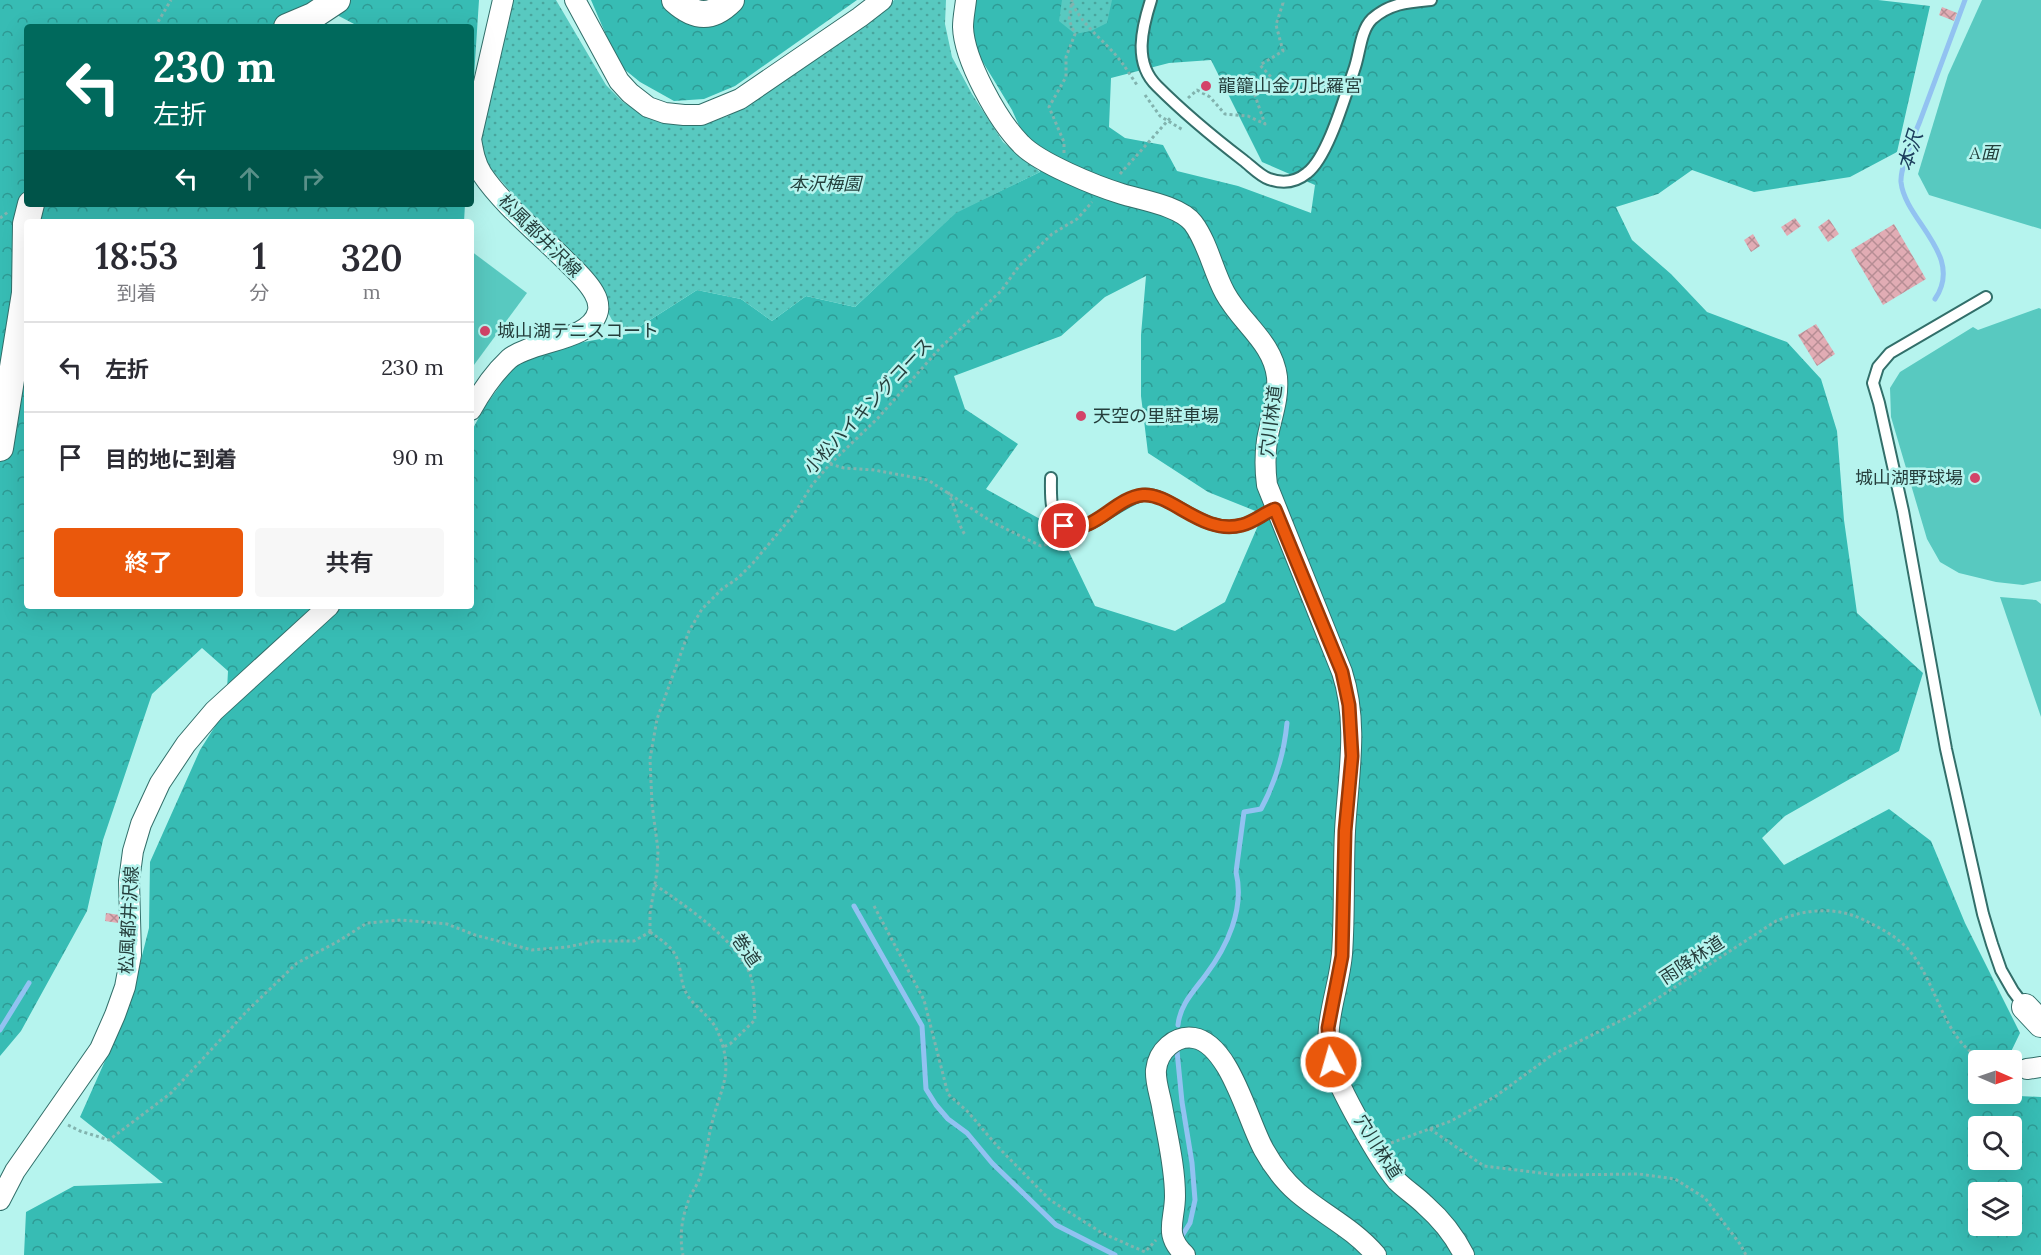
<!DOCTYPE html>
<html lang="ja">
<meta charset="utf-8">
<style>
body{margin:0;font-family:Lora,"Noto Sans JP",serif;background:#f7f7f7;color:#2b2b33;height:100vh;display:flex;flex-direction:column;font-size:22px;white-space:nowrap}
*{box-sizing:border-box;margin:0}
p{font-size:20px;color:#7c7c81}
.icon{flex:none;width:33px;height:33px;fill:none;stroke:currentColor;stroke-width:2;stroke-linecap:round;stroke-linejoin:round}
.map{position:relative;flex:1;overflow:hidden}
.drawer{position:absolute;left:24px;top:219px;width:450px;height:390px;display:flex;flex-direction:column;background:#fff;border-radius:6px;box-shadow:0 6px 24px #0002}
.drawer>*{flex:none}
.top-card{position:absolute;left:24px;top:24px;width:450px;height:183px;border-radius:6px;box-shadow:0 6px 24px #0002;background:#00695c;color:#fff;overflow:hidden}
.needle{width:39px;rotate:92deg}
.fabs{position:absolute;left:1968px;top:1050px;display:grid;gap:12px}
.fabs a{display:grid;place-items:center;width:54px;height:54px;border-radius:6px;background:#fff;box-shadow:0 6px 24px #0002;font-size:30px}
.pin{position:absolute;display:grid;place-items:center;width:51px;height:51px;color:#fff;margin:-26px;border:3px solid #fff;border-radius:50%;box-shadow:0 2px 6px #0007}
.me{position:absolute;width:66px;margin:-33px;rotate:354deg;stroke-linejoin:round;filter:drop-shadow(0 0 4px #0008)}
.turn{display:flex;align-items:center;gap:21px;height:126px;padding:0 30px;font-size:27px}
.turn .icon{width:78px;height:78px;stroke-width:2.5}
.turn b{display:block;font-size:42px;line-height:51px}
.lanes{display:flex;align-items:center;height:57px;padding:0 30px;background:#0003;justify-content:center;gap:30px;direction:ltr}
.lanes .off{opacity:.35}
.eta{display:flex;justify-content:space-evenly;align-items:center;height:102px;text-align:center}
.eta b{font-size:36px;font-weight:600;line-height:42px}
.action{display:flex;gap:12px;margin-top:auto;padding:12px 30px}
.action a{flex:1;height:69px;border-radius:6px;background:#ea580c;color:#fff;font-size:24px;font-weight:600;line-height:69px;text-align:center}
.action a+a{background:#f7f7f7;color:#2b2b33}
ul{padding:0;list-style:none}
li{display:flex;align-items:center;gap:18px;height:90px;padding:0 30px;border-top:2px solid #e1e1e2}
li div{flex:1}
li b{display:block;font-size:22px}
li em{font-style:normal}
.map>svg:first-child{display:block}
.forest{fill:url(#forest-crowns);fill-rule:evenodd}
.park{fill:url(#park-dots)}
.pitch{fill:#58c9c0}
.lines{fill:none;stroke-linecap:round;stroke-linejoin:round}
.stream{stroke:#92c2f1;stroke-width:5}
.building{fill:url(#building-cross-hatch)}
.service-casing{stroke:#326f6a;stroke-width:14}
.minor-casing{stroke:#326f6a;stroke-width:22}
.tertiary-casing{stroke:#326f6a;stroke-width:28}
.path{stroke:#82b3ae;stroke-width:3;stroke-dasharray:3 3;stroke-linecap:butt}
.service{stroke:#fff;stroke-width:10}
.minor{stroke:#fff;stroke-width:20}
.tertiary{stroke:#fff;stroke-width:26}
.route-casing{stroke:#983908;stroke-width:15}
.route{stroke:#ea580c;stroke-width:10}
.poi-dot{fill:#d34469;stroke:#b6f4ee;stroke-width:2}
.labels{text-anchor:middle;stroke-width:5;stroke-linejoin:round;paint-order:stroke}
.poi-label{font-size:18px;fill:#253e3c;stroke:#b6f4ee;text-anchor:start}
.park-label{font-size:18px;font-style:italic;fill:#24403d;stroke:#b6f4ee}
.street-label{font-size:18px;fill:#253e3c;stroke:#b6f4ee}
.water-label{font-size:20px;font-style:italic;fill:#1b3d5c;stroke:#b6f4ee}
</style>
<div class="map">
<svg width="2041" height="1255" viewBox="0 0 2041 1255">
<defs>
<pattern id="forest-crowns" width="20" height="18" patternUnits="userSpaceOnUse" patternTransform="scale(1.5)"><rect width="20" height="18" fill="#37bcb4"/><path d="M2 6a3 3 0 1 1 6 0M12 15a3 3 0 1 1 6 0" fill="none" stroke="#2e9a94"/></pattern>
<pattern id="park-dots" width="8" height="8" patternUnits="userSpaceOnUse" patternTransform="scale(1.5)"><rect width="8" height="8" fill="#58c9c0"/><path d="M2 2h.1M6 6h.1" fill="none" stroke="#49a59d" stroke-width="1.8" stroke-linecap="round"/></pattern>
<pattern id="building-cross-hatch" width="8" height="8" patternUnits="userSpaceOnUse" patternTransform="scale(1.5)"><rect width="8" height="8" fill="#e1acb4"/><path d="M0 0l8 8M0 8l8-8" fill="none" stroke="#b68d94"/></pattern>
</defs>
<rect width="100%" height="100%" fill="#b6f4ee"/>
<g class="forest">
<path d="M0,0H479L471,123V27H356V25L335,14L311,27H27V204H465L464,222H27V606H471V432L484,408L508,374L521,358L556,347L628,334L697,290L741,299L772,321L806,296L855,307L956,212L1040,172L1012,110L967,36L971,0H1878L1930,6L1897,152L1850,177L1754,192L1692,170L1658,194L1616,207L1632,240L1671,274L1707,312L1787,342L1821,379L1837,431L1844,520L1857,613L1923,673L1899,751L1785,816L1762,838L1784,865L1889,809L1931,841L1965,923L2020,1033L2007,1060H1978V1094L2041,1097V1255H24L26,1212L74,1186L163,1183L80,1117L129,1007L149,928L150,862L200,750L226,709L228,671L202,648L152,694L103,840L87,911L21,1031L0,1056ZM1211,60L1262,162L1315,185L1311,213L1238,186L1177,171L1163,145L1125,138L1109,127L1111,78L1169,63ZM1146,276L1141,335V396L1148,453L1208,492L1263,514L1225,602L1175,631L1095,606L1058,529L986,489L1018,444L965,409L954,376L1061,336L1105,297ZM1978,1126H2012V1160H1978ZM1978,1192H2012V1226H1978Z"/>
<polygon points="591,0 857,0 735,86 704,99 674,101 640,82 619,65"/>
</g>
<g class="park">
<polygon points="502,0 556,0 606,85 623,102 642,113 662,121 684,125 711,122 728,116 886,9 894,0 946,0 945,24 952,57 972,94 1003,142 1040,172 956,213 855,307 806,296 772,321 741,299 697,290 628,334 612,320 595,289 484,161 478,136"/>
<polygon points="1062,0 1112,0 1107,23 1091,31 1075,34 1059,21"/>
</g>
<g class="pitch">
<polygon points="1982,0 2041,0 2041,229 1929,195 1918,174 1948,75"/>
<polygon points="471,251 527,293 471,369"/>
<polygon points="2039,308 2041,309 2041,581 2023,585 1996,582 1959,573 1940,562 1927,539 1891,417 1890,388 1900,372 1973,327 1978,330"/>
<polygon points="2000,597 2036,600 2041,604 2041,717"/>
</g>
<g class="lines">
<g class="stream">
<path d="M1935,299C1965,255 1905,221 1901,182C1900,167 1914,136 1920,121C1935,81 1950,40 1965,0"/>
<polyline points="854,906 922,1026 926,1089 936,1105 948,1119 967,1133 992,1163 1056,1225 1115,1255"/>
<path d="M1178,1025C1180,1005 1193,992 1205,976C1227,947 1245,909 1236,872L1244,812L1261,809C1276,781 1284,754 1287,723"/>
<polyline points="0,1030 29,983"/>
<polyline points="1177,1051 1182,1102 1192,1163 1195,1200 1190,1223 1180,1239"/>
</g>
</g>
<g class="building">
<polygon points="1942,7 1957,13 1954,21 1939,15"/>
<polygon points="1795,218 1801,226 1787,236 1781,227"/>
<polygon points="1829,219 1839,234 1828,242 1818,227"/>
<polygon points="1894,224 1926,279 1883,305 1851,250"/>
<polygon points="1753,234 1760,246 1751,252 1744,240"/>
<polygon points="1816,324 1835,354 1817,366 1798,335"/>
<polygon points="106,913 120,915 118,923 105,921"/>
</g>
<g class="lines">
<g class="service-casing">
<g id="service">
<path d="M1151,0C1142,28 1133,63 1157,86C1184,113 1213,137 1243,160C1251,166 1260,176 1269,179C1283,184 1296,182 1307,173C1328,157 1345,96 1354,70C1360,54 1360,31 1372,19C1390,3 1409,2 1431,0"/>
<polyline points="1986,297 1890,353 1878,367 1873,383 1879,403 1903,511 1946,749 1983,914 1992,944 2001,970 2013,991 2025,1007"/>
<path d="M1051,478C1051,493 1049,516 1063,526C1083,540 1121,497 1143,495C1171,492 1203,536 1242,525C1254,522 1264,513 1275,509"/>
</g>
</g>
<g class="minor-casing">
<g id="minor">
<polyline points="575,0 619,81 630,93 648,107 665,113 684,115 701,115 740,99 860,17 882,0"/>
<path d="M966,0C965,9 963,18 963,27C964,60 998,121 1021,144C1039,163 1096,186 1122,194C1142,200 1180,206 1193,223C1208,243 1213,271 1225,293C1241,323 1273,342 1277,377C1279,400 1271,418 1267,440C1265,455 1265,470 1267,485L1342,672C1359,724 1348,777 1345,831C1343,872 1345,913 1342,954C1339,990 1322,1025 1331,1062C1338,1087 1380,1162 1397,1181C1406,1190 1416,1196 1425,1205C1442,1220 1454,1235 1464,1255"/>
<path d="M471,410C481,392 494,373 509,359C532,340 591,342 598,311C599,305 597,298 594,293C587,280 574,269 564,259C538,233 502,204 482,174C475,163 473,151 471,139L503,0"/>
<polyline points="2027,1069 2041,1067"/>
<polyline points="0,1200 15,1171 100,1049 115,1015 125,987 131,955 129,881 133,851 141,824 160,783 186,744 214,711 329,606"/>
<path d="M1185,1255C1163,1234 1175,1221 1175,1196C1175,1166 1167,1135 1162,1106C1160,1095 1155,1081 1156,1070C1158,1051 1175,1035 1194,1038C1230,1044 1248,1122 1264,1150C1273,1166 1284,1181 1298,1193C1324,1215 1353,1228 1376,1255"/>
</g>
</g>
<g class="tertiary-casing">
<g id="tertiary">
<path d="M675,0C695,18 712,19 731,0"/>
<polyline points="287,27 313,16 337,0"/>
<polyline points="0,448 25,293 26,224 31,204"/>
<polyline points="2025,1007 2041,1024"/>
</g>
</g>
<g class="path">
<path d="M1072,3C1086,31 1108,42 1125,67"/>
<polyline points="155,27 171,0"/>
<polyline points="1125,67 1137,85"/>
<polyline points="1145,95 1160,116 1183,130"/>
<polyline points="1188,98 1197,90 1210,97 1225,114 1248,116 1265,124 1253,90 1271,77 1260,65 1283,51 1276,25 1283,3 1282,0"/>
<polyline points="1064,153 1064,142 1049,107 1066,77 1066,57 1075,34 1069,20 1072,0"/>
<polyline points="1120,174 1172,116"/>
<polyline points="0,218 8,212"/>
<polyline points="830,464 844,468 874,470 928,480 992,522 1041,546 1060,540"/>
<path d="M948,492C955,506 957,522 965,535"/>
<path d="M655,885C685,905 736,940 750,974C755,987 754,1006 755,1020L730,1044L723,1047"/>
<polyline points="874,906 924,1000 948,1094 968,1112 998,1147 1050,1200 1102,1233 1145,1252 1156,1240"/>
<polyline points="650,932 650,913 657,872 658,850 652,804 650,759 657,719 689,631 702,609 722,589 738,578 753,563 794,514 812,485 830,464 877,419 941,347 1001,291 1019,266 1052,234 1077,219 1092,202"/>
<path d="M650,932C663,941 676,949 679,965C682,977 681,985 688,996C696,1008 711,1017 717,1030C736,1074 720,1087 711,1127C707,1144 706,1160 700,1177C698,1184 693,1190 690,1197C682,1215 679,1236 683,1255"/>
<polyline points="68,1125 80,1131 109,1140 171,1093 247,1011 297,963 337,942 367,923 401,920 447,924 475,935 532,950 567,947 596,941 634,941 650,932"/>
<polyline points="1430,1129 1484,1166 1557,1175 1639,1174 1675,1179 1705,1198 1740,1244 1746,1255"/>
<path d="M1391,1143L1451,1121L1496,1096L1552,1055L1632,1015L1776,921C1806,909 1835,906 1864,920C1878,927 1892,934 1903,944C1938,977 1938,1034 1982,1060"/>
</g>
<use href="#service" class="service"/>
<use href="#minor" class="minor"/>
<use href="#tertiary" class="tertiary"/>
</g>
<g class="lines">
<g class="route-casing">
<path id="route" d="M1064,526C1096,534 1113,498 1143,495C1172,493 1203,536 1242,525C1254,522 1264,513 1275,509L1342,672L1349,705L1352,756L1345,831L1342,956L1328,1028L1331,1062"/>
</g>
<use href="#route" class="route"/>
</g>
<g class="poi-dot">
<circle cx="1206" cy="86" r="6"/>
<circle cx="485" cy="331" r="6"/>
<circle cx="1081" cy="416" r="6"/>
<circle cx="1975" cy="478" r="6"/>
</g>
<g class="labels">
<g class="poi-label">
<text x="1218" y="92">龍籠山金刀比羅宮</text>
<text x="497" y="337">城山湖テニスコート</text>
<text x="1093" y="422">天空の里駐車場</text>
<text x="1963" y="484" text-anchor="end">城山湖野球場</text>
</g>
<g class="park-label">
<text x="1984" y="159">A面</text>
<text x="825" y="190">本沢梅園</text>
</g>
<g class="street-label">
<text transform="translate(540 236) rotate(45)" y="6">松風都井沢線</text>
<text transform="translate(868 406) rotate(-47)" y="6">小松ハイキングコース</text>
<text transform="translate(1271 421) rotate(-83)" y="6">穴川林道</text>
<text transform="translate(129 920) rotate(-87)" y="6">松風都井沢線</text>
<text transform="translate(746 950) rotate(55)" y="6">巻道</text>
<text transform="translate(1692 960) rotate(-33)" y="6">雨降林道</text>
<text transform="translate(1378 1147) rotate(58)" y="6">穴川林道</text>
</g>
<g class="water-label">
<text transform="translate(1910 151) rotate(-73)" y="7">本沢</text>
</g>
</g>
</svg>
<div class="fabs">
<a><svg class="needle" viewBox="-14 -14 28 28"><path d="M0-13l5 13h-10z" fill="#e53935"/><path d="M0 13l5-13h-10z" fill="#7c7c81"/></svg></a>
<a><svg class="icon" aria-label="search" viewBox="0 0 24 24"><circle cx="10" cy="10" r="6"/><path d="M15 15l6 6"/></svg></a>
<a><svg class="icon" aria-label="layers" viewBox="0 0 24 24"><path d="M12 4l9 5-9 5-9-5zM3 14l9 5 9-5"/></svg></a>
</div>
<div class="pin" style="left:1064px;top:526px;background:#d93025"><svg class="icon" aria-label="arrive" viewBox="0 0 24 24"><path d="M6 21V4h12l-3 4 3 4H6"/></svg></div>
<svg class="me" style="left:1331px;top:1062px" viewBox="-20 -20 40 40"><circle r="17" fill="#ea580c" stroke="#fff" stroke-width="3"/><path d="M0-11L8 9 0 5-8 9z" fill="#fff"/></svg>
<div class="top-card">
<div class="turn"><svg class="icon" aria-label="left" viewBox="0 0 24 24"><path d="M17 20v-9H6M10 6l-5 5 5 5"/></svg><div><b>230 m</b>左折</div></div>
<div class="lanes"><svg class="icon" aria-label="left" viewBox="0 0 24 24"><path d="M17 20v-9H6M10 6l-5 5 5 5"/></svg><svg class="icon off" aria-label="ahead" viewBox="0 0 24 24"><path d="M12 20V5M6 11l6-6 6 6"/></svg><svg class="icon off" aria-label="right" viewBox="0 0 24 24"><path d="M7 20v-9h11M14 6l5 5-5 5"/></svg></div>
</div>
<section class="drawer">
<div class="eta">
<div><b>18:53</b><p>到着</p></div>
<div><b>1</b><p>分</p></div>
<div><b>320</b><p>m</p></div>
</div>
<ul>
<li><svg class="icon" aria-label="left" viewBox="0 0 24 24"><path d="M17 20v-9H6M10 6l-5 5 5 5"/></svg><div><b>左折</b></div><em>230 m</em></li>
<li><svg class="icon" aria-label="arrive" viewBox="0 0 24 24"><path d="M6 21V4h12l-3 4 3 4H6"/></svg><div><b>目的地に到着</b></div><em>90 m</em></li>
</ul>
<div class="action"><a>終了</a><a>共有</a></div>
</section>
</div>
